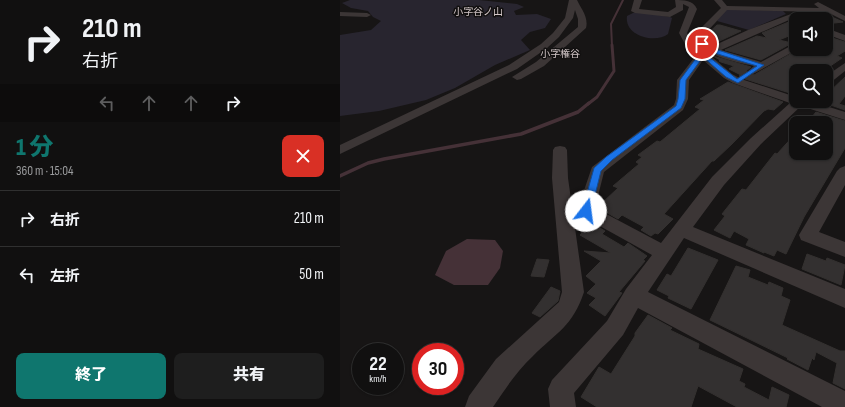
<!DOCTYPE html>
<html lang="ja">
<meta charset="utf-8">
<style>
body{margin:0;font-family:"Sofia Sans Condensed","Noto Sans JP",sans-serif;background:#1e1e1e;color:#f1f3f6;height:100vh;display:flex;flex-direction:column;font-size:15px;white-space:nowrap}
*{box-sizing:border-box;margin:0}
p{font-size:13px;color:#9c9d9f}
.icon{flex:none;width:22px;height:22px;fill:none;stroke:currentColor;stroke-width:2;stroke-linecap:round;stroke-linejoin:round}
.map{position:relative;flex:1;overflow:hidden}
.drawer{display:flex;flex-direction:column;background:#111010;width:340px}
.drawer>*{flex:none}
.banner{background:#111010;color:#f1f3f6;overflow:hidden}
.buttons{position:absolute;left:449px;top:12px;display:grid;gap:8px}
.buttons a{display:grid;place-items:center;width:44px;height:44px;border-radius:8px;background:#111010;box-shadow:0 1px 3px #0004,0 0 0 1px #303030;font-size:20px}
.speed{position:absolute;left:12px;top:343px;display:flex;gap:8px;font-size:20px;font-weight:700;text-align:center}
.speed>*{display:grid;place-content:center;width:52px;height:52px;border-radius:50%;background:#111010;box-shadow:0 1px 3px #0004,0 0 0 1px #303030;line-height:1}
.speed small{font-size:10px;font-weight:400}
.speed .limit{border:6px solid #d22;background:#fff;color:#111}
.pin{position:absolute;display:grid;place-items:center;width:34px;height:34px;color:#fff;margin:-17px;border:2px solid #fff;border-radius:50%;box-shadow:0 1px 4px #0007}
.me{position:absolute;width:44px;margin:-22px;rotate:15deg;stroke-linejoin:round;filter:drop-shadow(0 0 3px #0008)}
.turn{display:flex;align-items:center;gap:14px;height:84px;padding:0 16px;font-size:18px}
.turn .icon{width:52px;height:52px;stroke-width:2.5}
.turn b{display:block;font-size:28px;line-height:34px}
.lanes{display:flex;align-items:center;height:38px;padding:0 16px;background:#0003;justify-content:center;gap:20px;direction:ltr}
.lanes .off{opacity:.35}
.round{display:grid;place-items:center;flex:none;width:42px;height:42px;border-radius:8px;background:#1e1e1e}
.head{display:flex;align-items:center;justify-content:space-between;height:68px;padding:0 16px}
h1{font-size:24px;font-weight:800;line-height:30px;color:#0f766e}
.primary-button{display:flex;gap:8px;margin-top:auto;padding:8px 16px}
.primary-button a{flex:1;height:46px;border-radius:8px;background:#0f766e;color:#fff;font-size:16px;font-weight:800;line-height:46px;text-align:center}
.primary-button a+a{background:#1e1e1e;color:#f1f3f6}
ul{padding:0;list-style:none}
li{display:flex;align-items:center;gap:12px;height:56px;padding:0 16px;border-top:1px solid #303030}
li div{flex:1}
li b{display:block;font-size:15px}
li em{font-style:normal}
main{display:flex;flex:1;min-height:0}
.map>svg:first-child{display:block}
.green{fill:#28252f}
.water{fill:#453137}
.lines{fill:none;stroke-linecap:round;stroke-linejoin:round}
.stream-far2{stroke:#453137;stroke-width:2}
.stream-far1{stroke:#453137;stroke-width:3}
.stream{stroke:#453137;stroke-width:3.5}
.building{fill:#333030;stroke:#33302f}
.minor{fill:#3c3636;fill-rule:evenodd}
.route{fill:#1a73e8;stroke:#114b97}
.labels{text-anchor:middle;stroke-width:3;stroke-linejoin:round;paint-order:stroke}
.far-neighbourhood-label{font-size:10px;fill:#d3c7c8;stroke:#121010}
</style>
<main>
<section class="drawer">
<div class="banner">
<div class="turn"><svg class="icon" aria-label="right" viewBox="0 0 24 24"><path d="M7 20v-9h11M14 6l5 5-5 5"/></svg><div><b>210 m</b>右折</div></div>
<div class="lanes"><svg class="icon off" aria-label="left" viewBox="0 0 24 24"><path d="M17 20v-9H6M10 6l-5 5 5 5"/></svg><svg class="icon off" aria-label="ahead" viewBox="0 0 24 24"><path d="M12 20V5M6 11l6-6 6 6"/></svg><svg class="icon off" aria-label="ahead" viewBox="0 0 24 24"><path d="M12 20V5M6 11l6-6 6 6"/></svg><svg class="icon" aria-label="right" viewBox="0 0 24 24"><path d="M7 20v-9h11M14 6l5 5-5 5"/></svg></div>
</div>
<div class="head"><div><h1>1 分</h1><p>360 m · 15:04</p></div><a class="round" style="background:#d93025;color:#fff"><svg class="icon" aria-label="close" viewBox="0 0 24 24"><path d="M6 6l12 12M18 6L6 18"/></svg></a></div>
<ul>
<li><svg class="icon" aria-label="right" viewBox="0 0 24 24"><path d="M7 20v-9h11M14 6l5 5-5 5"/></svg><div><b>右折</b></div><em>210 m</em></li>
<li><svg class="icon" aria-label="left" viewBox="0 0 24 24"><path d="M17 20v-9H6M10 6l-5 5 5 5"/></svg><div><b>左折</b></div><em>50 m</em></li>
</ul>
<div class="primary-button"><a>終了</a><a>共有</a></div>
</section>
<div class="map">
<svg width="505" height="407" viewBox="0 0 505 407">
<rect width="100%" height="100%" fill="#171515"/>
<g class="green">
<polygon points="10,0 139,0 177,4 184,7 174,11 176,15 197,14 211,19 205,28 190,32 181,40 190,50 155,65 115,88 86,100 39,111 0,116 0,35 31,30 41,21 33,17 28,11 11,8 2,3"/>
<polygon points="385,9 443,11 446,14 409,30 377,21"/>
<path d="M298,12L330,17L332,18L328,34C315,44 284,36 287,16L293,13Z"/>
</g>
<polygon class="water" points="127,239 155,240 163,251 160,268 148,285 114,285 95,275 106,251"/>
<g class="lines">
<polyline class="stream-far2" points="272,46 271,24 283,0"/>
<polyline class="stream-far1" points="248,104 257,97 274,71 272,45"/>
<polyline class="stream" points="0,176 28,163 44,159 181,134 238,112 249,103"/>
</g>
<g class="building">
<polygon points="473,13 483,13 503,22 486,24 486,19 457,19"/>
<polygon points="456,19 456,33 439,40 452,43 421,60 385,50 417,36 427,38 422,33"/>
<polygon points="377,25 380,25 401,31 373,44 365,36"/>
<polygon points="486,36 505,42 505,51 497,56 502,58 483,71 456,71 456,92 453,94 402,78 399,76 401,75 389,69 394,66 381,62 379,61 380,60 373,56 411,67 406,71 414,75 459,49 486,49"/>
<polygon points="505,77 505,96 499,104 505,106 505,110 479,101 486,101 486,95"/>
<polygon points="388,82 443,102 434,110 428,109 424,111 392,144 374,161 372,161 324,214 333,219 318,234 315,233 311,236 301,230 304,227 282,215 278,219 264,211 268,208 261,204 278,188 273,186 299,164 296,162 302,157 298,155 317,141 320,142 360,109 355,107 364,100 360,99"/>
<polygon points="476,112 505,121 505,148 464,217 446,254 437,250 434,256 424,252 424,253 406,245 409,239 394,231 390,238 374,230 385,216 382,214 402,189 406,190 435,153 437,154 456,133 456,153 486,153 486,123 467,123"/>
<polygon points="251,223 265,231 262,234 284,247 288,243 307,256 303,260 305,261 279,292 282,293 265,316 249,305 256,298 247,293 256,284 246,276 261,261 244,251 271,253 240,235 242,233 241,231"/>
<polygon points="348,248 378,260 351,309 328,298 329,296 317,290 327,274 331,276"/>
<polygon points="467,254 486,261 487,258 505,265 501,285 462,269"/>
<polygon points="197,259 209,260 204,277 191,276"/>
<polygon points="396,266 410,270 408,277 428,285 429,282 443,288 441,296 450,300 442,325 500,351 505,351 505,389 493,383 497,363 476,352 474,360 472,358 468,370 447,359 448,358 370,320"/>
<polygon points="211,287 220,291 218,301 200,317 192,313"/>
<polygon points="308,315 332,328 330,330 359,344 358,349 403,369 399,381 405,384 404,387 429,400 432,387 449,395 446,407 397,407 358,386 351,407 257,407 241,397 259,367 271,374 295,336 295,333"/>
</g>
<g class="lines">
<g class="minor">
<path d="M229,0H237C240,7 249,17 246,28L204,66L181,79L177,80L172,77L196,62L238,27V19L235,10L233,18L219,37L207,48L177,69L0,154V145L169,65L201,44L213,33L225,18Z"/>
<path d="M294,0H302L299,9L328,12L336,7L335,0C344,0 353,0 357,9L347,33L352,40L392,74L401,79L456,97V101H470L505,112V120L461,106L421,144L384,185L353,227L505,289V308L344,238L308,292L505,391V407H482L298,308L283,335L234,393L236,407H210L208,389L212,380L267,321L286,289L312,255L240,215L237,211L252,167L334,105L336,99L337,80L357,54L345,44L339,33L349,7L343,4V10L330,17L295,13L291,11ZM363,60L384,78L393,83L450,103L411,138L372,177L321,243L255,208L264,172L343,110L348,99L349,80Z"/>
<path d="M374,0H382L387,6L479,8L474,4L478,2L505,16V21L487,12L387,10L363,36L373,46L408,30L451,14L458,16L381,50L421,62L456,43V49H458L413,74L408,71L414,66C393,61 364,57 354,36L355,34L381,8Z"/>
<polygon points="0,12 27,13 31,15 27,17 0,16"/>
<polygon points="486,28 505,35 505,41 486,34"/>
<polygon points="505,63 505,71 490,83 486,84 486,76"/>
<path d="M220,146L225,147L227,150L228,178L244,292C233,326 216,333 193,356C177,371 165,389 153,407H125L129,396L156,359L219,302L222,292L212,178L213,150L215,147Z"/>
<polygon points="505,166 505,185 479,232 505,242 505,257 461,240 459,235 497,171 500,168"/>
</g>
</g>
<polygon class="route" points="362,43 375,49 424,65 398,83 386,77 363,57 346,80 345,99 341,108 272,160 261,171 251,211 250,213 243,213 242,211 254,168 266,157 336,106 338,99 340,80 360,53 364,53 397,79 417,66 371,52 360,45"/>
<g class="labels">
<g class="far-neighbourhood-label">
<text x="138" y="15">小字谷ノ山</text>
<text x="220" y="57">小字権谷</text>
</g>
</g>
</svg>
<div class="buttons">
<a><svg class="icon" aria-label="sound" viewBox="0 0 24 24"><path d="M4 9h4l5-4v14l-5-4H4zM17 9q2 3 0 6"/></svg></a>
<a><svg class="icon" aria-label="search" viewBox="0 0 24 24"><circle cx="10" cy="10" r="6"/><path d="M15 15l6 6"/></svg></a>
<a><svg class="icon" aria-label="layers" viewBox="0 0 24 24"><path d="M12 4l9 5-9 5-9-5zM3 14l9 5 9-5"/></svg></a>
</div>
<div class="speed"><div>22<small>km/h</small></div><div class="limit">30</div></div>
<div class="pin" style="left:362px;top:44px;background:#d93025"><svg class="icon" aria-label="arrive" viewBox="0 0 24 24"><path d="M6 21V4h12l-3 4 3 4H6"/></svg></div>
<svg class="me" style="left:246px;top:211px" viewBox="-20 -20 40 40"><circle r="19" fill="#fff"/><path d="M0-13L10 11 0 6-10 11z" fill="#1a73e8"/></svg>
</div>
</main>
